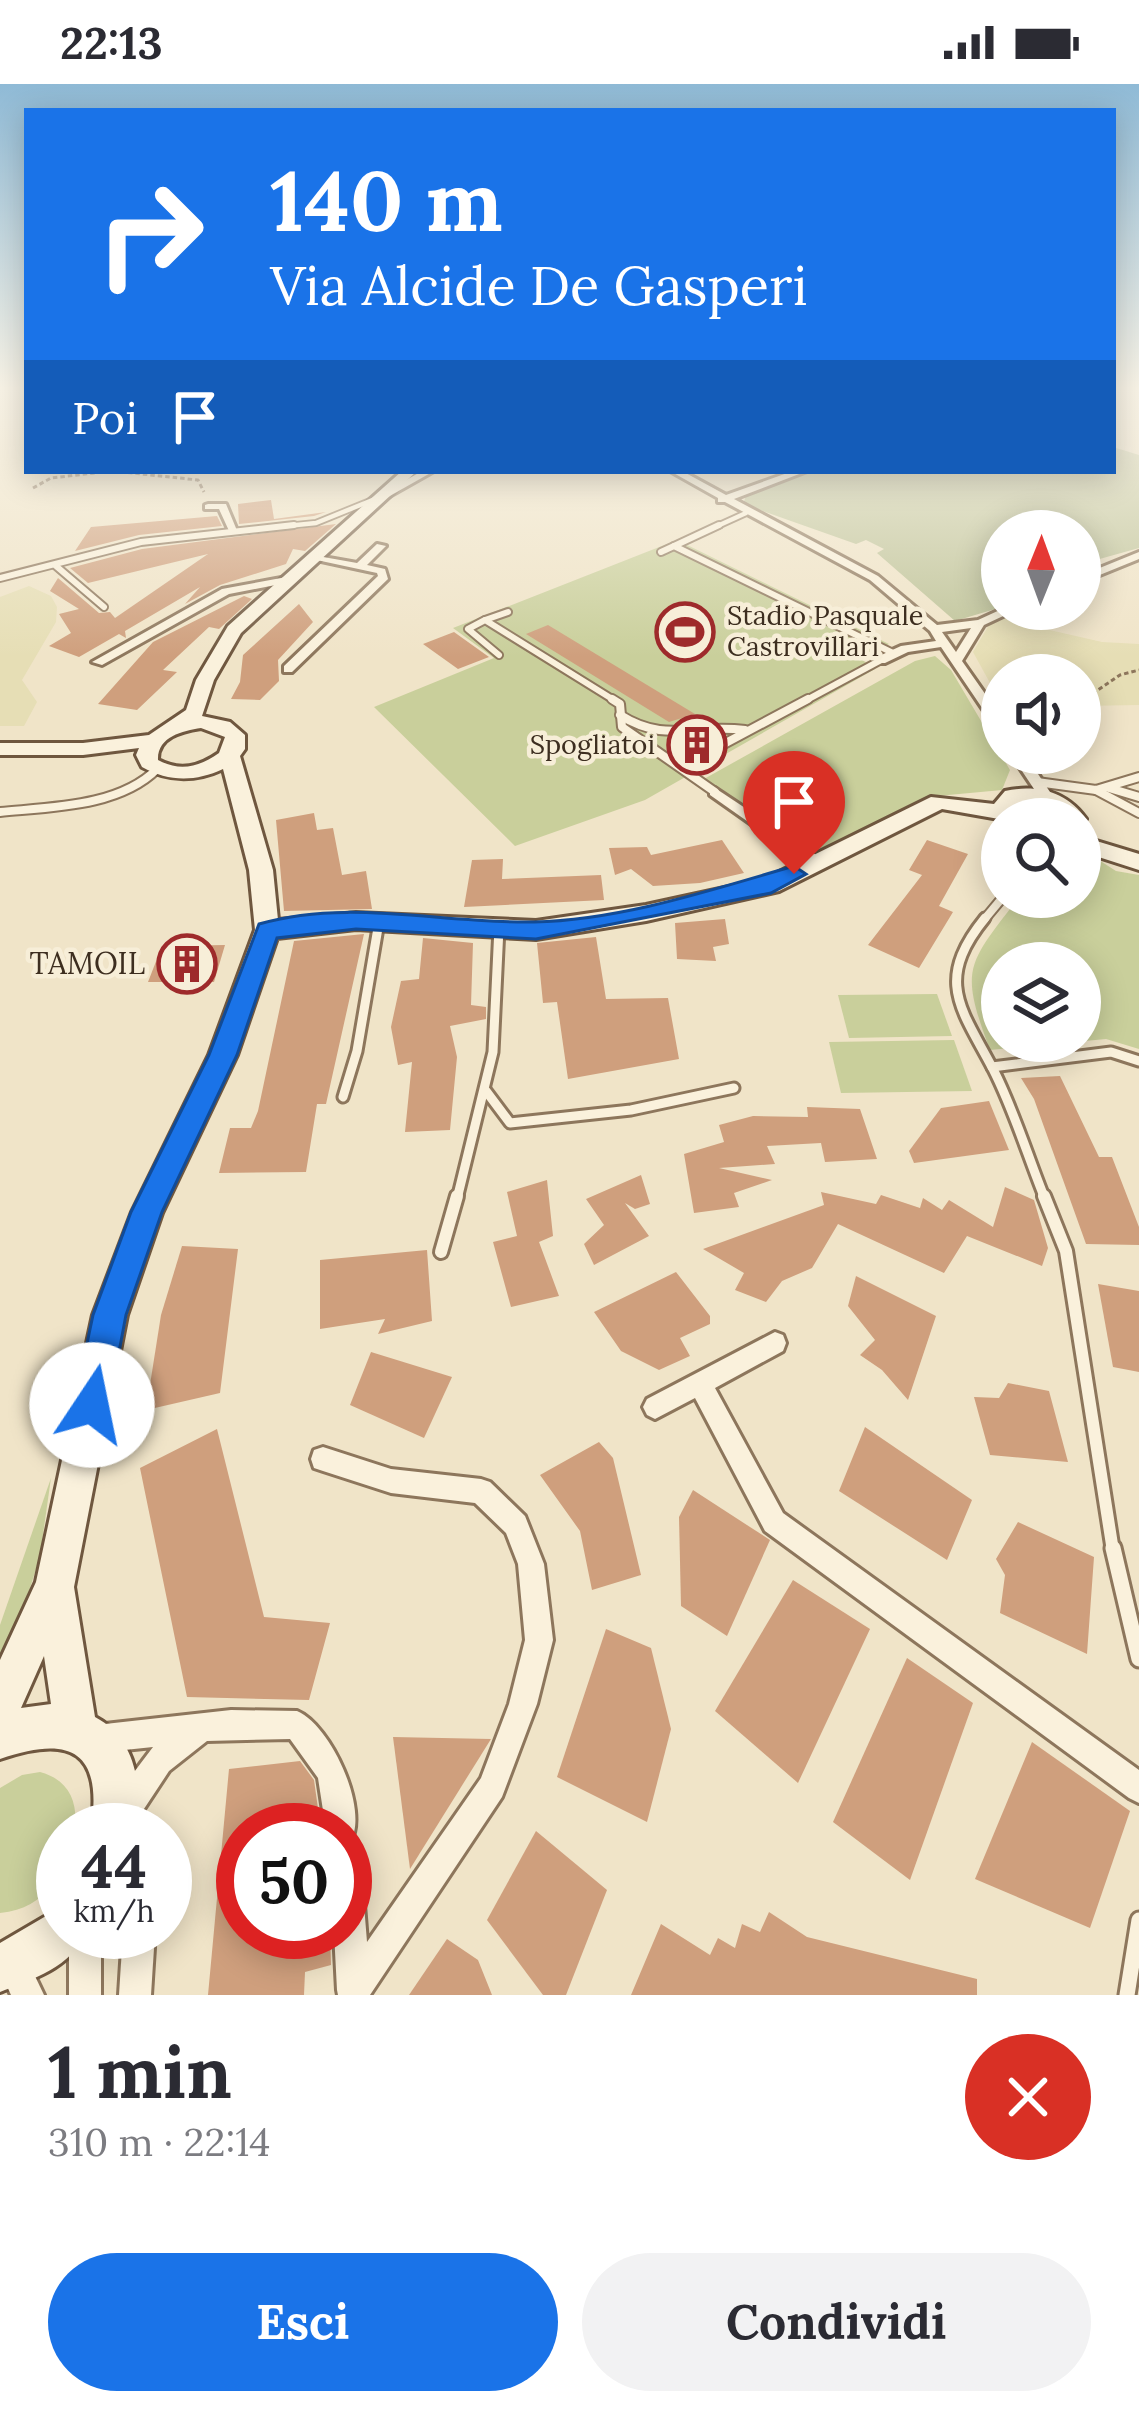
<!DOCTYPE html>
<html lang="it">
<meta charset="utf-8">
<style>
body{margin:0;font-family:Lora,serif;background:#f2f2f3;color:#2b2b33;height:100vh;display:flex;flex-direction:column;font-size:45px;white-space:nowrap}
*{box-sizing:border-box;margin:0}
p{font-size:39px;color:#7c7c81}
.icon{flex:none;width:66px;height:66px;fill:none;stroke:currentColor;stroke-width:2;stroke-linecap:round;stroke-linejoin:round}
.map{position:relative;height:1911px;overflow:hidden}
.panel{display:flex;flex-direction:column;background:#fff;flex:1}
.panel>*{flex:none}
.banner{position:absolute;left:24px;top:24px;width:1092px;height:366px;border-radius:0px;box-shadow:0 6px 30px #0003;background:#1a73e8;color:#fff;overflow:hidden}
.needle{width:78px;rotate:1deg}
.buttons{position:absolute;left:981px;top:426px;display:grid;gap:24px}
.buttons a{display:grid;place-items:center;width:120px;height:120px;border-radius:50%;background:#fff;box-shadow:0 6px 30px #0003;font-size:60px}
.speed{position:absolute;left:36px;top:1719px;display:flex;gap:24px;font-size:60px;font-weight:700;text-align:center}
.speed>*{display:grid;place-content:center;width:156px;height:156px;border-radius:50%;background:#fff;box-shadow:0 6px 30px #0003;line-height:1}
.speed small{font-size:30px;font-weight:400}
.speed .limit{border:18px solid #d22;background:#fff;color:#111}
.pin{position:absolute;display:grid;place-items:center;width:102px;height:102px;color:#fff;margin:-123px -51px;border-radius:50% 50% 50% 0;rotate:-45deg;box-shadow:0 0 12px #0007}
.pin .icon{rotate:45deg}
.me{position:absolute;width:132px;margin:-66px;rotate:11deg;stroke-linejoin:round;filter:drop-shadow(0 0 9px #0008)}
.turn{display:flex;align-items:center;gap:42px;height:252px;padding:0 48px;font-size:54px}
.turn .icon{width:156px;height:156px;stroke-width:2.5}
.turn b{display:block;font-size:84px;line-height:102px}
.then{display:flex;align-items:center;height:114px;padding:0 48px;background:#0003;gap:24px;font-size:45px}
.round{display:grid;place-items:center;flex:none;width:126px;height:126px;border-radius:63px;background:#f2f2f3}
.head{display:flex;align-items:center;justify-content:space-between;height:204px;padding:0 48px}
h1{font-size:72px;font-weight:700;line-height:90px}
.button{display:flex;gap:24px;margin-top:auto;padding:24px 48px}
.button a{flex:1;height:138px;border-radius:72px;background:#1a73e8;color:#fff;font-size:48px;font-weight:700;line-height:138px;text-align:center}
.button a+a{background:#f2f2f3;color:#2b2b33}
.status{display:flex;justify-content:space-between;align-items:center;height:84px;padding:0 60px;background:#fff;direction:ltr}
.status svg{height:33px;fill:currentColor}
.map>svg:first-child{display:block}
.farmland{fill:#e6deb5}
.green{fill:#c9cf9b;fill-rule:evenodd}
.cemetery{fill:#bfc49a}
.building{fill:#cf9f7d}
.lines{fill:none;stroke-linecap:round;stroke-linejoin:round}
.lane-far5-casing{stroke:#8d765c;stroke-width:8}
.lane-far4-casing{stroke:#8d765c;stroke-width:10}
.lane-far3-casing{stroke:#8d765c;stroke-width:12}
.lane-far2-casing{stroke:#8d765c;stroke-width:15}
.lane-far1-casing{stroke:#8d765c;stroke-width:18}
.lane-casing{stroke:#8d765c;stroke-width:21}
.street-casing{stroke:#8d765c;stroke-width:6}
.secondary-casing{stroke:#6f573f;stroke-width:6}
.path{stroke:#8d765c;stroke-width:3;stroke-dasharray:4.5 3;stroke-linecap:butt}
.lane-far5{stroke:#faf1dc;stroke-width:4.5}
.lane-far4{stroke:#faf1dc;stroke-width:6}
.lane-far3{stroke:#faf1dc;stroke-width:8}
.lane-far2{stroke:#faf1dc;stroke-width:9}
.lane-far1{stroke:#faf1dc;stroke-width:12}
.lane{stroke:#faf1dc;stroke-width:15}
.street{fill:#faf1dc;fill-rule:evenodd}
.secondary{fill:#faf1dc;fill-rule:evenodd}
.route{fill:#1a73e8;stroke:#114b97;stroke-width:3}
.labels{text-anchor:middle;stroke-width:9;stroke-linejoin:round;paint-order:stroke}
.far-poi-label{font-size:27px;fill:#3d2e20;stroke:#f7eed8;text-anchor:start}
.poi-label{font-size:30px;fill:#3d2e20;stroke:#f7eed8;text-anchor:end}
</style>
<div class="status"><b>22:13</b><svg viewBox="0 0 49 12"><path d="M0 12V9h3v3zM5 12V6h3v6zM10 12V3h3v9zM15 12V0h3v12zM26 1h20v11H26zM47 4h2v5h-2z"/></svg></div>
<div class="map">
<svg width="1139" height="1911" viewBox="0 0 1139 1911">
<rect width="100%" height="100%" fill="#f0e4c8"/>
<g class="farmland">
<polygon points="29,502 51,512 57,523 56,538 22,596 37,618 24,642 0,642 0,513"/>
<polygon points="1013,531 1032,542 1102,558 1139,560 1139,621 1080,622 1080,591 1002,591 1001,619 973,568 989,541"/>
</g>
<g class="green">
<polygon points="677,456 889,560 861,575 875,585 645,716 515,762 374,623 494,574 453,544"/>
<polygon points="935,572 951,586 1010,686 1002,706 927,713 821,768 780,748 704,695 915,577"/>
<path d="M1080,764L1116,787L1139,791V965L1106,955L990,966C959,883 967,882 1019,813H1080ZM1002,879H1080V957H1002Z"/>
<polygon points="937,910 952,952 849,954 838,911"/>
<polygon points="954,956 972,1007 841,1009 829,958"/>
<polygon points="51,1394 40,1472 0,1601 0,1541"/>
<path d="M40,1688C69,1696 78,1717 75,1746H63C63,1789 49,1824 0,1829V1704L22,1691Z"/>
</g>
<polygon class="cemetery" points="1113,363 1139,371 1139,464 1096,476 1102,481 1080,489 1080,447 1002,447 1002,523 955,537 877,469 884,465 866,456 856,460 743,420 747,409 812,387 1113,387"/>
<g class="building">
<polygon points="271,416 274,435 326,428 314,432 239,440 238,420"/>
<polygon points="217,432 222,442 139,451 75,467 91,443"/>
<polygon points="336,440 305,467 293,465 286,480 220,501 185,520 200,503 125,547 126,554 119,550 79,573 49,562 71,549 59,530 79,525 50,507 58,494 99,529 110,528 115,534 208,470 88,499 70,484 142,465"/>
<polygon points="244,512 252,515 219,545 209,543 163,586 177,588 137,626 98,620 153,558"/>
<polygon points="299,520 313,538 278,576 279,597 260,616 231,615 240,598 243,571"/>
<polygon points="548,541 695,630 669,638 526,550"/>
<polygon points="454,548 489,573 458,585 423,560"/>
<polygon points="314,729 317,746 333,744 342,791 366,787 372,825 284,827 276,736"/>
<polygon points="722,756 744,789 700,799 653,802 631,785 615,791 609,764 647,763 651,771"/>
<polygon points="927,756 968,770 939,822 953,828 919,884 868,861 922,791 909,786"/>
<polygon points="503,775 502,795 601,791 604,816 464,823 472,776"/>
<polygon points="725,835 729,860 713,863 716,877 677,875 675,839"/>
<polygon points="364,850 326,1020 317,1020 306,1088 219,1089 230,1044 251,1044 258,1027 294,857"/>
<polygon points="596,853 606,915 668,914 679,975 568,995 557,918 543,919 537,859"/>
<polygon points="423,854 473,859 471,921 486,923 486,935 450,942 457,973 450,1046 405,1048 412,978 398,981 391,943 401,897 419,895"/>
<polygon points="225,861 214,898 148,898 162,862"/>
<polygon points="1060,992 1099,1073 1112,1073 1139,1143 1139,1161 1086,1160 1034,1015 1021,994"/>
<polygon points="989,1017 1009,1066 914,1079 909,1067 941,1024"/>
<polygon points="807,1023 860,1025 877,1075 825,1078 821,1059 767,1062 775,1080 719,1084 772,1096 734,1109 739,1123 694,1129 684,1070 724,1058 719,1041 753,1032 808,1033"/>
<polygon points="641,1091 650,1120 635,1125 625,1119 649,1152 594,1181 584,1160 604,1141 586,1115"/>
<polygon points="547,1096 553,1152 539,1158 559,1212 511,1223 493,1158 517,1152 507,1108"/>
<polygon points="1005,1103 1034,1116 1048,1164 1042,1182 967,1152 944,1189 838,1140 812,1184 782,1197 766,1218 735,1206 744,1189 703,1165 824,1121 821,1108 876,1120 881,1111 920,1124 923,1114 942,1126 949,1116 993,1143"/>
<polygon points="182,1162 238,1165 220,1309 146,1326 161,1231"/>
<polygon points="427,1166 432,1237 378,1250 385,1235 320,1245 320,1176"/>
<polygon points="676,1188 710,1232 710,1240 680,1254 690,1272 659,1286 621,1267 594,1228"/>
<polygon points="856,1192 936,1232 908,1316 882,1286 860,1271 875,1256 848,1222"/>
<polygon points="1098,1200 1139,1207 1139,1288 1113,1283"/>
<polygon points="371,1268 452,1293 424,1354 350,1321"/>
<polygon points="1008,1299 1049,1307 1068,1378 990,1371 974,1313 999,1314"/>
<polygon points="865,1343 972,1416 947,1476 839,1407"/>
<polygon points="217,1345 264,1533 330,1539 309,1616 187,1613 140,1384"/>
<polygon points="599,1358 613,1374 641,1491 592,1506 580,1447 540,1391"/>
<polygon points="693,1406 770,1456 727,1552 681,1522 679,1433"/>
<polygon points="1018,1438 1094,1473 1087,1570 1000,1529 1005,1491 996,1475"/>
<polygon points="793,1496 870,1545 798,1699 715,1627"/>
<polygon points="606,1545 651,1564 671,1645 647,1738 557,1693"/>
<polygon points="907,1574 973,1619 910,1796 833,1738"/>
<polygon points="393,1653 491,1655 410,1785"/>
<polygon points="1032,1658 1130,1727 1090,1844 975,1795"/>
<polygon points="300,1677 314,1696 321,1746 243,1746 243,1848 330,1848 331,1881 305,1888 304,1911 208,1911 229,1685"/>
<polygon points="536,1747 607,1806 566,1911 543,1911 487,1836"/>
<polygon points="769,1828 807,1853 977,1895 977,1911 631,1911 661,1840 710,1871 718,1854 735,1864 742,1840 760,1848"/>
<polygon points="447,1855 478,1876 492,1911 409,1911"/>
</g>
<g class="lines">
<g class="lane-far5-casing">
<g id="lane-far5">
<polyline points="267,444 316,439 375,415"/>
<polyline points="713,444 746,429"/>
</g>
</g>
<g class="lane-far4-casing">
<g id="lane-far4">
<polyline points="674,462 719,441"/>
<polyline points="661,468 674,462 895,570"/>
<polyline points="56,482 104,523"/>
<polyline points="0,494 141,458 294,441"/>
<polyline points="485,536 508,528"/>
<polyline points="499,571 468,545 485,536 617,618"/>
<polyline points="803,618 881,576"/>
</g>
</g>
<g class="lane-far3-casing">
<g id="lane-far3">
<polyline points="612,615 620,620 622,643 715,708"/>
<path d="M620,631C666,660 693,639 745,646"/>
<polyline points="694,676 808,615"/>
<polyline points="1037,698 1096,706 1139,693"/>
<polyline points="1109,704 1139,713"/>
<polyline points="1096,706 1139,729"/>
<path d="M0,728C51,723 119,723 157,685"/>
<polyline points="983,837 1003,813"/>
</g>
</g>
<g class="lane-far2-casing">
<g id="lane-far2">
<path d="M985,834C934,897 961,924 993,985C1014,1026 1028,1073 1045,1115"/>
<polyline points="992,983 1111,968 1139,977"/>
<polyline points="486,1007 510,1039 631,1026 734,1004"/>
<polyline points="343,1013 357,967 379,838"/>
<polyline points="457,1115 493,968 499,844"/>
</g>
</g>
<g class="lane-far1-casing">
<g id="lane-far1">
<polyline points="1044,1112 1066,1167 1113,1467"/>
<polyline points="441,1168 457,1112"/>
</g>
</g>
<g class="lane-casing">
<g id="lane">
<polyline points="1113,1464 1139,1575"/>
<polyline points="1127,1911 1139,1836"/>
</g>
</g>
<g class="street-casing">
<g id="street">
<polygon points="422,387 434,387 388,413 380,411"/>
<path d="M670,387H682L726,411L793,387H807L734,415L878,492L937,541L978,536L1002,525H1018L984,541L962,577L1002,634V647L997,646L941,563L908,568L885,579H877V573L901,562L936,557L930,547L870,496L725,418H718V414ZM971,544L956,568L942,548Z"/>
<polygon points="208,420 226,420 238,449 230,449 219,425 205,425 205,421"/>
<polygon points="377,460 386,462 367,481 385,485 388,495 292,588 284,588 284,582 378,492 377,489 312,475 312,471 357,479"/>
<polygon points="1139,468 1139,475 1080,499 1080,492"/>
<polygon points="292,492 296,493 296,497 229,510 102,581 92,578 222,505"/>
<polygon points="1010,669 1024,669 1054,714 1052,717 1042,717"/>
<polygon points="715,704 822,775 822,783 812,783 710,711 710,705"/>
<polygon points="775,1248 783,1251 786,1259 783,1267 715,1304 783,1429 1139,1686 1139,1719 1129,1714 765,1447 695,1314 655,1335 647,1331 643,1323 647,1315"/>
<path d="M323,1363L391,1385L481,1395L490,1398L525,1432L544,1480L553,1556L537,1620L502,1713L370,1911H338L337,1906L334,1848H345V1746H326L318,1694L290,1655L207,1657L169,1687L138,1734L127,1738L116,1734L112,1723L116,1712L153,1663L96,1669L86,1665L82,1655L86,1645L96,1641L231,1626L297,1627C331,1641 370,1727 350,1758L356,1760L360,1771L367,1858L481,1694L509,1620L525,1556L518,1480L506,1449L475,1419L391,1409L323,1387L314,1384L311,1375L314,1366Z"/>
<rect x="69" y="1848" width="32" height="63"/>
<polygon points="123,1848 155,1848 151,1911 119,1911"/>
<path d="M13,1864L24,1869L44,1911H11C4,1896 0,1885 2,1869Z"/>
</g>
</g>
<g class="secondary-casing">
<g id="secondary">
<path d="M402,387H417L241,549L214,596L202,632L230,638L245,651V665L240,672L273,786L278,836L356,829L536,837L646,821L765,795L931,713L994,720L1005,707C1037,700 1067,708 1086,735L1080,741V735C1060,735 1044,712 1023,718C1014,720 1008,731 999,735L942,725L779,807L646,837L536,855L356,845L277,854L237,971L162,1129L127,1231L74,1503L95,1633C137,1655 142,1703 137,1746H91C103,1668 72,1650 0,1675V1576L36,1498L93,1231L132,1128L209,971L255,846L249,786L223,685C195,698 169,698 142,683L136,671L139,664L83,671H0V659H83L149,651L186,626L196,596L228,542ZM201,644L225,653L219,669C199,683 180,688 158,676C157,653 182,647 201,644ZM44,1572L51,1620L21,1624Z"/>
<polygon points="1080,752 1139,770 1139,786 1080,767"/>
<path d="M63,1822V1848H86C72,1883 33,1895 0,1908V1859Z"/>
</g>
</g>
<g class="path">
<polyline points="113,387 198,396 204,408"/>
<polyline points="33,404 51,394 111,387"/>
<polyline points="1080,618 1120,591 1139,586"/>
</g>
<use href="#lane-far5" class="lane-far5"/>
<use href="#lane-far4" class="lane-far4"/>
<use href="#lane-far3" class="lane-far3"/>
<use href="#lane-far2" class="lane-far2"/>
<use href="#lane-far1" class="lane-far1"/>
<use href="#lane" class="lane"/>
<use href="#street" class="street"/>
<use href="#secondary" class="secondary"/>
</g>
<linearGradient id="sky" x2="0" y2="1"><stop stop-color="#8fbad6"/><stop offset="0.53" stop-color="#f8f3e6"/><stop offset="1" stop-color="#f8f3e6" stop-opacity="0"/></linearGradient>
<rect width="1139" height="573" fill="url(#sky)"/>
<path class="route" d="M794,782L806,790L771,809L536,855L356,845L277,854L237,971L162,1128L126,1231L109,1321L104,1334L92,1339L79,1334L74,1321L93,1231L131,1128L209,971L259,840C348,814 443,840 534,838C621,836 711,806 794,782Z"/>
<defs>
<g id="stadium-ring" transform="scale(3)"><circle r="9.5" fill="#f7eed8" stroke="#9e2a2b" stroke-width="1.5"/><path d="M0-5a6.5 5 0 1 0 0 10a6.5 5 0 1 0 0-10ZM-3.5-1.8h7v3.6h-7Z" fill="#9e2a2b"/></g>
<g id="building-ring" transform="scale(3)"><circle r="9.5" fill="#f7eed8" stroke="#9e2a2b" stroke-width="1.5"/><path d="M-4-6H4V6H1V3H-1V6H-4ZM-2.5-4.3h1.7v1.8h-1.7ZM.8-4.3h1.7v1.8H.8ZM-2.5-1h1.7V.8h-1.7ZM.8-1h1.7V.8H.8Z" fill="#9e2a2b"/></g>
</defs>
<g fill-rule="evenodd">
<use href="#stadium-ring" x="685" y="548"/>
<use href="#building-ring" x="697" y="661"/>
<use href="#building-ring" x="187" y="880"/>
</g>
<g class="labels">
<g class="far-poi-label">
<text x="727" y="541">Stadio Pasquale<tspan x="727" dy="31">Castrovillari</tspan></text>
<text x="655" y="670" text-anchor="end">Spogliatoi</text>
</g>
<g class="poi-label">
<text x="145" y="890">TAMOIL</text>
</g>
</g>
</svg>
<div class="buttons">
<a><svg class="needle" viewBox="-14 -14 28 28"><path d="M0-13l5 13h-10z" fill="#e53935"/><path d="M0 13l5-13h-10z" fill="#7c7c81"/></svg></a>
<a><svg class="icon" aria-label="sound" viewBox="0 0 24 24"><path d="M4 9h4l5-4v14l-5-4H4zM17 9q2 3 0 6"/></svg></a>
<a><svg class="icon" aria-label="search" viewBox="0 0 24 24"><circle cx="10" cy="10" r="6"/><path d="M15 15l6 6"/></svg></a>
<a><svg class="icon" aria-label="layers" viewBox="0 0 24 24"><path d="M12 4l9 5-9 5-9-5zM3 14l9 5 9-5"/></svg></a>
</div>
<div class="speed"><div>44<small>km/h</small></div><div class="limit">50</div></div>
<div class="pin" style="left:794px;top:790px;background:#d93025"><svg class="icon" aria-label="arrive" viewBox="0 0 24 24"><path d="M6 21V4h12l-3 4 3 4H6"/></svg></div>
<svg class="me" style="left:92px;top:1321px" viewBox="-20 -20 40 40"><circle r="19" fill="#fff"/><path d="M0-13L10 11 0 6-10 11z" fill="#1a73e8"/></svg>
<div class="banner">
<div class="turn"><svg class="icon" aria-label="right" viewBox="0 0 24 24"><path d="M7 20v-9h11M14 6l5 5-5 5"/></svg><div><b>140 m</b>Via Alcide De Gasperi</div></div>
<div class="then">Poi<svg class="icon" aria-label="arrive" viewBox="0 0 24 24"><path d="M6 21V4h12l-3 4 3 4H6"/></svg></div>
</div>
</div>
<section class="panel">
<div class="head"><div><h1>1 min</h1><p>310 m · 22:14</p></div><a class="round" style="background:#d93025;color:#fff"><svg class="icon" aria-label="close" viewBox="0 0 24 24"><path d="M6 6l12 12M18 6L6 18"/></svg></a></div>
<div class="button"><a>Esci</a><a>Condividi</a></div>
</section>
